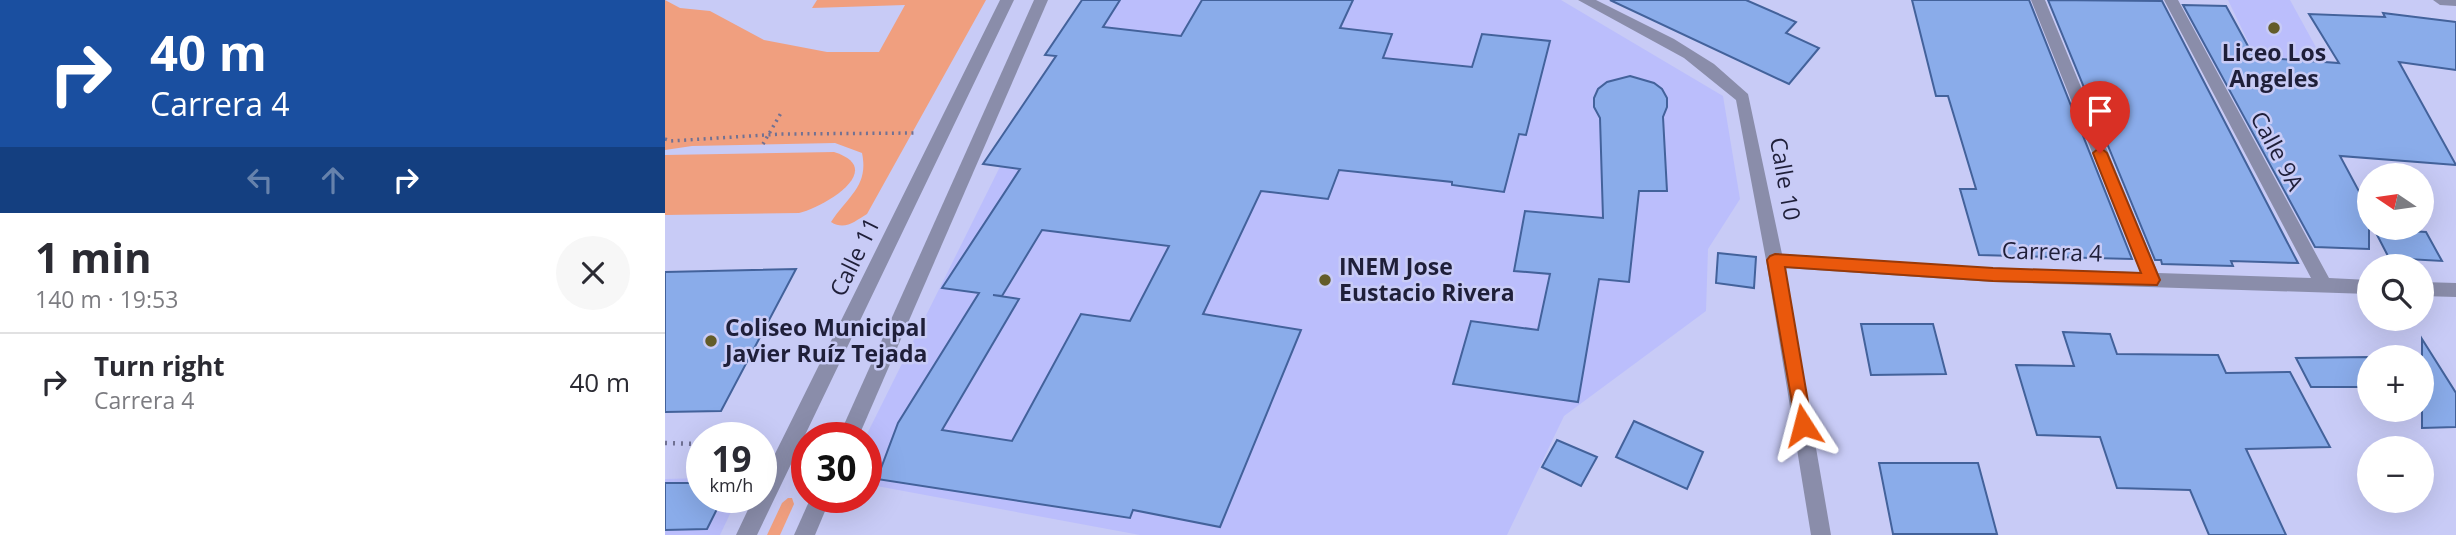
<!DOCTYPE html>
<meta charset="utf-8">
<style>
body{margin:0;font-family:"Open Sans",sans-serif;background:#f7f7f7;color:#2b2b33;height:100vh;display:flex;flex-direction:column;font-size:26px;white-space:nowrap}
*{box-sizing:border-box;margin:0}
p{font-size:23px;color:#7c7c81}
.icon{flex:none;width:38px;height:38px;fill:none;stroke:currentColor;stroke-width:2;stroke-linecap:round;stroke-linejoin:round}
.map{position:relative;flex:1;overflow:hidden}
.details{display:flex;flex-direction:column;background:#fff;width:665px}
.details>*{flex:none}
.banner{background:#1a4fa0;color:#fff;overflow:hidden}
.needle{width:46px;rotate:283deg}
.controls{position:absolute;left:1692px;top:163px;display:grid;gap:14px}
.controls a{display:grid;place-items:center;width:77px;height:77px;border-radius:50%;background:#fff;box-shadow:0 7px 28px #0002;font-size:35px}
.speed{position:absolute;left:21px;top:422px;display:flex;gap:14px;font-size:35px;font-weight:700;text-align:center}
.speed>*{display:grid;place-content:center;width:91px;height:91px;border-radius:50%;background:#fff;box-shadow:0 7px 28px #0002;line-height:1}
.speed small{font-size:18px;font-weight:400}
.speed .limit{border:10px solid #d22;background:#fff;color:#111}
.pin{position:absolute;display:grid;place-items:center;width:60px;height:60px;color:#fff;margin:-72px -30px;border-radius:50% 50% 50% 0;rotate:-45deg;box-shadow:0 0 7px #0007}
.pin .icon{rotate:45deg}
.me{position:absolute;width:77px;margin:-38px;rotate:351deg;stroke-linejoin:round;filter:drop-shadow(0 0 5px #0008)}
.turn{display:flex;align-items:center;gap:24px;height:147px;padding:0 35px;font-size:32px}
.turn .icon{width:91px;height:91px;stroke-width:2.5}
.turn b{display:block;font-size:49px;line-height:60px}
.lanes{display:flex;align-items:center;height:66px;padding:0 35px;background:#0003;justify-content:center;gap:35px;direction:ltr}
.lanes .off{opacity:.35}
.round{display:grid;place-items:center;flex:none;width:74px;height:74px;border-radius:37px;background:#f7f7f7}
.head{display:flex;align-items:center;justify-content:space-between;height:119px;padding:0 35px}
h1{font-size:42px;font-weight:700;line-height:52px}
ul{padding:0;list-style:none}
li{display:flex;align-items:center;gap:21px;height:98px;padding:0 35px;border-top:2px solid #e1e1e2}
li div{flex:1}
li b{display:block;font-size:26px}
li em{font-style:normal}
main{display:flex;flex:1;min-height:0}
.map>svg:first-child{display:block}
.built{fill:#bbbefc}
.green{fill:#f09f7f}
.building{fill:#8aacea;stroke:#43629b;stroke-width:2;fill-rule:evenodd}
.lines{fill:none;stroke-linecap:round;stroke-linejoin:round}
.path-far1{stroke:#707193;stroke-width:3.5;stroke-dasharray:2 4.5;stroke-linecap:butt}
.path{stroke:#707193;stroke-width:4.5;stroke-dasharray:2 6;stroke-linecap:butt}
.minor{fill:#8a8daa;fill-rule:evenodd}
.route{fill:#ea580c;stroke:#983908;stroke-width:2}
.poi-dot{fill:#635c29;stroke:#c8cbf6;stroke-width:2.5}
.labels{text-anchor:middle;stroke-width:5;stroke-linejoin:round;paint-order:stroke}
.poi-label{font-size:23px;font-weight:bold;fill:#1f1f39;stroke:#c8cbf6;text-anchor:start}
.street-label{font-size:23px;fill:#1f1f39;stroke:#c8cbf6}
</style>
<main>
<section class="details">
<div class="banner">
<div class="turn"><svg class="icon" aria-label="right" viewBox="0 0 24 24"><path d="M7 20v-9h11M14 6l5 5-5 5"/></svg><div><b>40 m</b>Carrera 4</div></div>
<div class="lanes"><svg class="icon off" aria-label="left" viewBox="0 0 24 24"><path d="M17 20v-9H6M10 6l-5 5 5 5"/></svg><svg class="icon off" aria-label="ahead" viewBox="0 0 24 24"><path d="M12 20V5M6 11l6-6 6 6"/></svg><svg class="icon" aria-label="right" viewBox="0 0 24 24"><path d="M7 20v-9h11M14 6l5 5-5 5"/></svg></div>
</div>
<div class="head"><div><h1>1 min</h1><p>140 m · 19:53</p></div><a class="round"><svg class="icon" aria-label="close" viewBox="0 0 24 24"><path d="M6 6l12 12M18 6L6 18"/></svg></a></div>
<ul>
<li><svg class="icon" aria-label="right" viewBox="0 0 24 24"><path d="M7 20v-9h11M14 6l5 5-5 5"/></svg><div><b>Turn right</b><p>Carrera 4</p></div><em>40 m</em></li>
</ul>
</section>
<div class="map">
<svg width="1791" height="535" viewBox="0 0 1791 535">
<rect width="100%" height="100%" fill="#c8cbf6"/>
<g class="built">
<polygon points="418,0 896,0 1058,96 1075,199 1043,249 1041,311 899,416 842,535 475,535 201,484 200,438"/>
<polygon points="1563,0 1625,0 1658,60 1590,56"/>
<polygon points="37,478 37,497 73,497 55,535 0,535 0,479"/>
</g>
<g class="green">
<path d="M0,0L15,8L45,11L99,40L162,52H214L240,5L147,8L152,0H321L202,214C190,221 180,231 166,222C183,196 204,186 197,153L170,143L27,146L0,150Z"/>
<path d="M169,152C223,169 159,207 134,213L0,215V155Z"/>
<polygon points="123,498 127,498 129,504 115,535 102,535 117,503"/>
</g>
<g class="building">
<path d="M417,0H455L438,27L516,36L537,0H688L675,28L727,34L718,58L807,67L817,34L885,41L861,135L854,134L839,192L787,185V182L674,170L663,199L596,191L538,314L636,330L555,527L468,510L465,518L212,479L233,423L314,293L277,288L355,169L318,164L391,56L380,55ZM377,230L504,246L465,321L416,314L347,441L277,430L354,299L328,295L337,296Z"/>
<polygon points="945,0 1081,0 1131,22 1121,33 1154,48 1124,84"/>
<polygon points="1247,0 1364,0 1467,259 1314,255 1295,189 1311,189 1283,96 1271,96"/>
<polygon points="1383,0 1497,1 1633,263 1566,261 1568,266 1497,264 1496,260 1490,260"/>
<polygon points="1518,5 1561,6 1589,57 1616,59 1674,63 1644,14 1720,17 1718,13 1791,22 1791,70 1734,62 1791,165 1675,156 1704,210 1704,249 1650,247"/>
<polygon points="965,76 989,83 997,89 1002,98 1002,107 998,117 1002,191 974,191 964,282 934,279 913,402 788,384 806,321 873,330 885,274 849,271 860,211 938,218 935,118 929,107 929,98 933,89 942,82"/>
<polygon points="1709,229 1761,232 1777,261 1724,258"/>
<polygon points="1053,253 1091,257 1089,288 1051,283"/>
<polygon points="131,269 56,411 0,412 0,272"/>
<polygon points="1196,324 1268,324 1281,374 1206,375"/>
<polygon points="1398,332 1445,334 1452,354 1553,355 1561,373 1625,372 1665,447 1581,449 1621,535 1544,535 1525,490 1452,488 1435,437 1372,435 1351,365 1409,366"/>
<polygon points="1757,339 1791,393 1791,427 1757,428"/>
<polygon points="1704,357 1704,387 1646,387 1631,358"/>
<polygon points="969,421 1038,452 1022,489 951,457"/>
<polygon points="892,440 932,457 916,486 877,467"/>
<polygon points="1214,463 1313,463 1332,534 1228,534"/>
<polygon points="0,483 37,483 37,497 58,497 42,529 0,530"/>
</g>
<g class="lines">
<g class="path-far1">
<polyline points="0,139 6,141 116,134 252,133"/>
<polyline points="98,144 116,113"/>
</g>
<polyline class="path" points="0,443 37,444"/>
<g class="minor">
<polygon points="335,0 349,0 92,535 71,535 89,497 96,497 96,482"/>
<polygon points="369,0 383,0 193,438 173,438"/>
<polygon points="913,0 931,0 1009,39 1049,64 1083,94 1117,254 1328,268 1475,272 1366,0 1380,0 1493,273 1646,278 1499,0 1513,0 1664,278 1704,280 1704,294 1328,282 1120,268 1166,535 1146,535 1101,260 1071,100 1019,58"/>
<polygon points="1768,0 1791,0 1791,6 1775,5"/>
<polygon points="1757,282 1791,283 1791,297 1757,296"/>
<polygon points="146,497 166,497 150,535 129,535"/>
</g>
</g>
<polygon class="route" points="1435,147 1442,153 1495,280 1492,285 1328,281 1120,267 1147,425 1144,431 1138,433 1132,431 1102,260 1105,256 1110,254 1328,268 1476,273 1428,153"/>
<g class="poi-dot">
<circle cx="1609" cy="28" r="7"/>
<circle cx="660" cy="280" r="7"/>
<circle cx="46" cy="341" r="7"/>
</g>
<g class="labels">
<g class="poi-label">
<text x="1609" y="61" text-anchor="middle">Liceo Los<tspan x="1609" dy="26">Angeles</tspan></text>
<text x="674" y="275">INEM Jose<tspan x="674" dy="26">Eustacio Rivera</tspan></text>
<text x="60" y="336">Coliseo Municipal<tspan x="60" dy="26">Javier Ruíz Tejada</tspan></text>
</g>
<g class="street-label">
<text transform="translate(1612 151) rotate(62)" y="8">Calle 9A</text>
<text transform="translate(1120 179) rotate(80)" y="8">Calle 10</text>
<text transform="translate(1387 252) rotate(2)" y="8">Carrera 4</text>
<text transform="translate(190 257) rotate(-64)" y="8">Calle 11</text>
</g>
</g>
</svg>
<div class="controls">
<a><svg class="needle" viewBox="-14 -14 28 28"><path d="M0-13l5 13h-10z" fill="#e53935"/><path d="M0 13l5-13h-10z" fill="#7c7c81"/></svg></a>
<a><svg class="icon" aria-label="search" viewBox="0 0 24 24"><circle cx="10" cy="10" r="6"/><path d="M15 15l6 6"/></svg></a>
<a>+</a>
<a>−</a>
</div>
<div class="speed"><div>19<small>km/h</small></div><div class="limit">30</div></div>
<div class="pin" style="left:1435px;top:153px;background:#d93025"><svg class="icon" aria-label="arrive" viewBox="0 0 24 24"><path d="M6 21V4h12l-3 4 3 4H6"/></svg></div>
<svg class="me" style="left:1138px;top:425px" viewBox="-20 -20 40 40"><path d="M0-17L14 15 0 8-14 15z" fill="#ea580c" stroke="#fff" stroke-width="4"/></svg>
</div>
</main>
